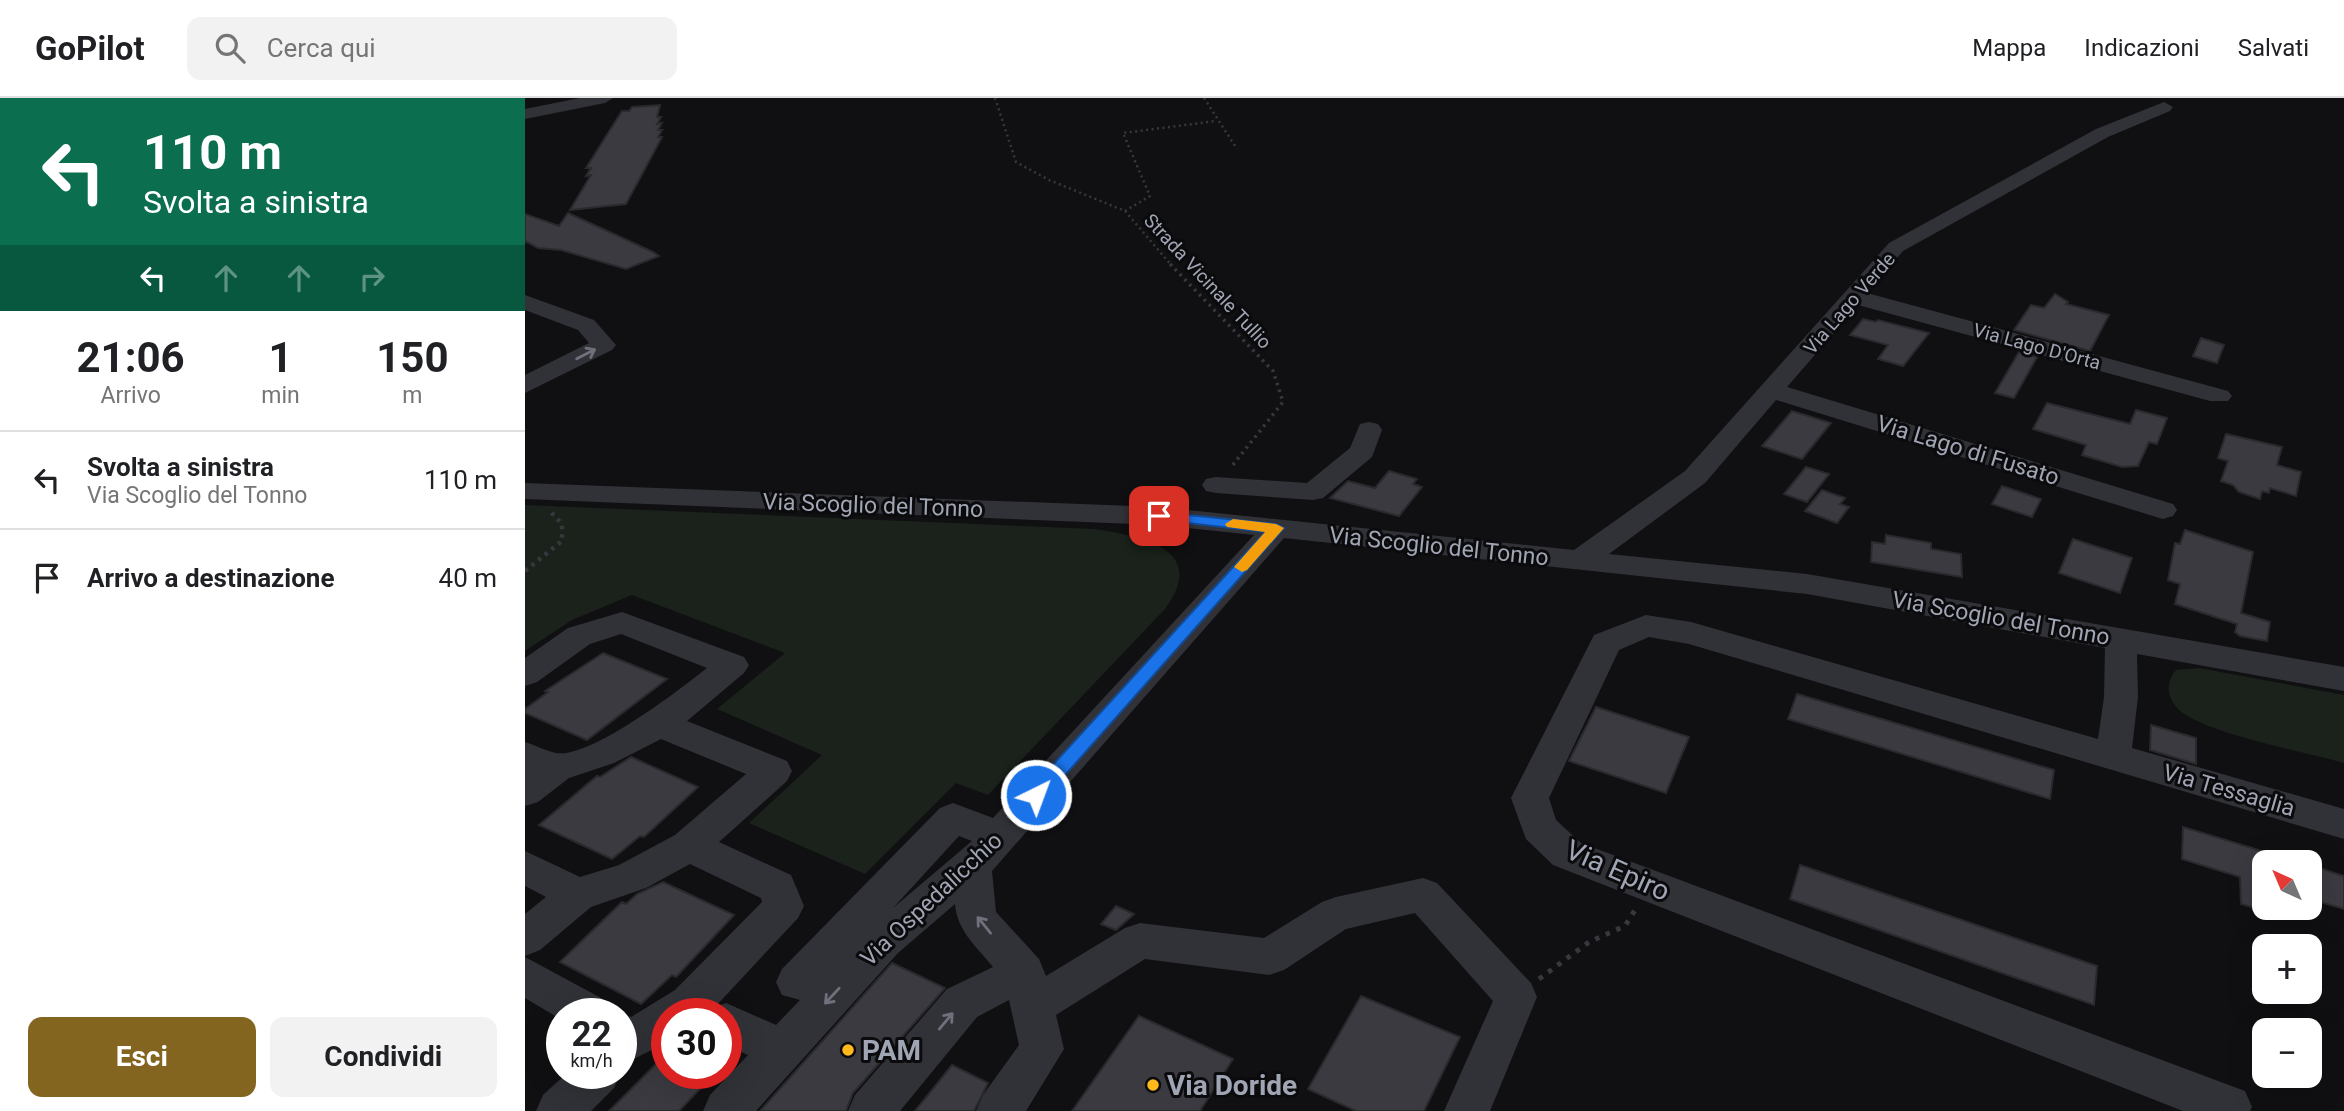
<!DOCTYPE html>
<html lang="it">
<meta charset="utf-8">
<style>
body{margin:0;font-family:Roboto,sans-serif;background:#f2f2f2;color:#202124;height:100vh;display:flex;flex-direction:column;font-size:26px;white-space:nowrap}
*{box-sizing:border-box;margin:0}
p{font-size:23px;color:#757577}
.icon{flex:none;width:38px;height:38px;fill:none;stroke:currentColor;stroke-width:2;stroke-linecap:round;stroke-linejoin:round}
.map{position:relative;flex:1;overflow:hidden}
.details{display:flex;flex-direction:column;background:#fff;width:525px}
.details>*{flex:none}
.top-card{background:#0b6e4f;color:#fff;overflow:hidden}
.needle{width:46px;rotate:316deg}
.controls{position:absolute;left:1727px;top:752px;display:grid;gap:14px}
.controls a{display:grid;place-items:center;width:70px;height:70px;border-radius:14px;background:#fff;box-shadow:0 7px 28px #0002;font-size:35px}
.speed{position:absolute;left:21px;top:900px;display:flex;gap:14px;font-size:35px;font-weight:700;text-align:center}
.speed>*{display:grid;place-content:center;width:91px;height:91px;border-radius:50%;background:#fff;box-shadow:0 7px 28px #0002;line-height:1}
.speed small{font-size:18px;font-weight:400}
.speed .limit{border:10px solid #d22;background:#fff;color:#111}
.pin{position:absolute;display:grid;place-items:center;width:60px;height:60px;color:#fff;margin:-30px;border-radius:14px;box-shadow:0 4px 10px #0006}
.me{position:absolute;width:77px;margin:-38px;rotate:42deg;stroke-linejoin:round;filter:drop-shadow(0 0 5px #0008)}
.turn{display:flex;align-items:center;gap:24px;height:147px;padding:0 28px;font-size:32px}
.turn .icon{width:91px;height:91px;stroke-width:2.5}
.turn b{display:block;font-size:49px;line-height:60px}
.lanes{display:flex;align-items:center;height:66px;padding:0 28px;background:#0003;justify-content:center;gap:35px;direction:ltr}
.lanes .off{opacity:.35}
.eta{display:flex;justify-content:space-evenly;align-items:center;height:119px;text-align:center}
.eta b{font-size:42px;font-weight:700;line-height:49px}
.cta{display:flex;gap:14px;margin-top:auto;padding:14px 28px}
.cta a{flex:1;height:80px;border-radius:14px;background:#846520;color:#fff;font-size:28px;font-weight:700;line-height:80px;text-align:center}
.cta a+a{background:#f2f2f2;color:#202124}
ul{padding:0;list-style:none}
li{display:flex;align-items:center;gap:21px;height:98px;padding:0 28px;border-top:2px solid #e0e0e0}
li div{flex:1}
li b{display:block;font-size:26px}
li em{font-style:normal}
header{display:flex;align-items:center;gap:42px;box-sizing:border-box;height:98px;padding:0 35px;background:#fff;border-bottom:2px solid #e0e0e0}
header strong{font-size:33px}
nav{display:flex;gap:38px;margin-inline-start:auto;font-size:24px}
.search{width:490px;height:63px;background:#f2f2f2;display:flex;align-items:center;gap:18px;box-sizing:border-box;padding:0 24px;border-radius:14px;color:#757577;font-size:26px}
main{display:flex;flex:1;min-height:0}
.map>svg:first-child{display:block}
.green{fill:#1a221b}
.building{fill:#3a3a40;stroke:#2a2a2e;stroke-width:2}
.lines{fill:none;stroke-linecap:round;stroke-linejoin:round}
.path-far3{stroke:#37383e;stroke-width:2.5;stroke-dasharray:2 3.5;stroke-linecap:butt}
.path-far2{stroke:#37383e;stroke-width:3.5;stroke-dasharray:2.5 4.5;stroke-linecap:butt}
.path-far1{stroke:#37383e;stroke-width:4.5;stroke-dasharray:3.5 5;stroke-linecap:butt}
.path{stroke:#37383e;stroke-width:5;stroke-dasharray:4.5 7;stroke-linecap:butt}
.minor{fill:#313237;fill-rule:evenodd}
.oneway{stroke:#6e717c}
.route{fill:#1a73e8;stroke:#114b97;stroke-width:2}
.slow{fill:#f59e0b}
.poi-dot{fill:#ffb91b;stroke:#0b0b0d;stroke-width:2.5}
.labels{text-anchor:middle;stroke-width:6;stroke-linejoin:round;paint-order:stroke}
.far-street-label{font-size:19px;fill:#a0a5b4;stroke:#0b0b0d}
.street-label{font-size:23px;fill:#a0a5b4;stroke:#0b0b0d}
.near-street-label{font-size:28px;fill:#a0a5b4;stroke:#0b0b0d}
.near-poi-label{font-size:28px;font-weight:bold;fill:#a0a5b4;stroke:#0b0b0d;text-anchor:start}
</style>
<header>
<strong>GoPilot</strong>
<div class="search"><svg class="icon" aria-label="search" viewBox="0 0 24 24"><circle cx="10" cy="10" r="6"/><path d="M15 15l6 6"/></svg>Cerca qui</div>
<nav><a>Mappa</a><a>Indicazioni</a><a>Salvati</a></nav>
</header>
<main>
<section class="details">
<div class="top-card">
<div class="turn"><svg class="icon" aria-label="left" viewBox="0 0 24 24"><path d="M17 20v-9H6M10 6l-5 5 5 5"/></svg><div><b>110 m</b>Svolta a sinistra</div></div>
<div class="lanes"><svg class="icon" aria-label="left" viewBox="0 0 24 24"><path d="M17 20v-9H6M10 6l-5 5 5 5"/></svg><svg class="icon off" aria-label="ahead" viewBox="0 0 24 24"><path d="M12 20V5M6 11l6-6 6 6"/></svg><svg class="icon off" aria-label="ahead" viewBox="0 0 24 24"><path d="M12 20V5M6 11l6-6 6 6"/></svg><svg class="icon off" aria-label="right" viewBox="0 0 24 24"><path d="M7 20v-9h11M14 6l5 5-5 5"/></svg></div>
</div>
<div class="eta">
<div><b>21:06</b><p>Arrivo</p></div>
<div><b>1</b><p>min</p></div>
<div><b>150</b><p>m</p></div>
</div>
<ul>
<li><svg class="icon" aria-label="left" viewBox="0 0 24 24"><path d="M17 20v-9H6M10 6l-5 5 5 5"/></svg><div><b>Svolta a sinistra</b><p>Via Scoglio del Tonno</p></div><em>110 m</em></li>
<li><svg class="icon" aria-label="arrive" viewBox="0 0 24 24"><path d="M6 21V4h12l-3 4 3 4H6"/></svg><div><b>Arrivo a destinazione</b></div><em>40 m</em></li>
</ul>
<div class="cta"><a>Esci</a><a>Condividi</a></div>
</section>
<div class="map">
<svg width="1819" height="1013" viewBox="0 0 1819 1013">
<rect width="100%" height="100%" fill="#101012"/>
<g class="green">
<path d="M0,407L569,431C615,438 685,450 640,511L463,697L431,685L340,776L224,725L297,657L192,611L260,555L107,497L47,522L0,553Z"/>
<path d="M1674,570L1819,597V665C1784,655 1675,634 1653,611C1641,598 1641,584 1651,572Z"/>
</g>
<g class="building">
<polygon points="135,7 132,19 136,19 132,26 137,25 133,32 137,32 133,39 137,39 101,106 45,112 66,77 61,78 66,70 61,70 97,13 104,13 107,9"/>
<polygon points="43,115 128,154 134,158 101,171 36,152 13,150 0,143 0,116 34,128"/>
<polygon points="1530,196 1543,204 1541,206 1584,217 1565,253 1489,232 1506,207 1519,210"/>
<polygon points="1338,221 1351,224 1353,222 1404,235 1378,268 1353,261 1363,247 1325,237"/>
<polygon points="1676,240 1699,247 1692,265 1668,258"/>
<polygon points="1494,254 1512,259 1489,300 1470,295"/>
<polygon points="1522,305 1605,326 1611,312 1642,320 1632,346 1624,344 1613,368 1597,369 1557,357 1561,347 1508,331"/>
<polygon points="1267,313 1306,325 1277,361 1237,348"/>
<polygon points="1701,336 1757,349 1752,367 1776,374 1771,398 1745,390 1744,395 1737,393 1735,401 1714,394 1708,387 1696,383 1703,363 1693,360"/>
<polygon points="1281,369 1304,376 1282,404 1259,396"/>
<polygon points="864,373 892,381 888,386 897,389 874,418 805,400 823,383 850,390"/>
<polygon points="1477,388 1516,401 1507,419 1467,406"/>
<polygon points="1297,392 1320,400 1315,406 1324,409 1312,425 1280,413"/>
<polygon points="1660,432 1728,454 1716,515 1745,524 1742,543 1715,538 1710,534 1712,526 1650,506 1655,486 1643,482 1650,445 1655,446"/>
<polygon points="1361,437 1406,445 1406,451 1436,456 1437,479 1346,464 1347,444 1360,446"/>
<polygon points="1548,441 1607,460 1595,495 1534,475"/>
<polygon points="78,555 142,581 62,642 0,615 0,611 23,594 20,593"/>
<polygon points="1272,596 1529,672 1525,701 1263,621"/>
<polygon points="1071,609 1164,639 1141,695 1044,663"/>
<polygon points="1626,627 1671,640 1671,666 1625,652"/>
<polygon points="106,659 173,689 119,739 115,738 87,761 14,727 72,678 75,679"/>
<polygon points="1658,729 1740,754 1740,813 1716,806 1715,779 1657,761"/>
<polygon points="1275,767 1572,868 1569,907 1265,801"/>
<polygon points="1785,767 1819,778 1819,811 1785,801"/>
<polygon points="138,784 209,817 151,879 147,877 116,906 35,864 97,804 101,806 112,796"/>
<polygon points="591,808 609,816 591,832 576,826"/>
<polygon points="367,865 420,890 328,995 321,1013 235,1013"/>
<polygon points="836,898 935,939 899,1013 831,1013 783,991"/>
<polygon points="614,918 708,961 675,1013 547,1013"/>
<polygon points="142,955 142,975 190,975 154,1013 84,1013"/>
<polygon points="427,967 463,985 449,1013 390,1013"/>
</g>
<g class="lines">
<g class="path-far3">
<polyline points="470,0 491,64 524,82 600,113 647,168"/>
<polyline points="679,0 712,51"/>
<polyline points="600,113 625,98 598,35 691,23"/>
</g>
<polyline class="path-far2" points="645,166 748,273 758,304 707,368"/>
<polyline class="path-far1" points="0,473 37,443 37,426 25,413"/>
<polyline class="path" points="1014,881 1064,844 1100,828 1110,812"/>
<g class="minor">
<polygon points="55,0 88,0 80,5 0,21 0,11"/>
<path d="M1639,4L1648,9L1645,13L1583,39L1378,153L1342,195L1703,293L1707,298L1703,303H1685L1333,207L1262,289L1648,406L1652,412L1648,418L1638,421L1628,418L1251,302L1180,385L1084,456L1282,476L1819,569V593L1612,556L1613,599L1607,650L1819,711V741L1164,546L1124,539L1094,552L1024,700L1031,722L1056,745L1720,993L1727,1009L1725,1013H1658L1028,767L1001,741L986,700L1069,537L1121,517L1166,524L1573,641L1579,599L1580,550L1282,496L759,440L467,773L471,814L514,861L521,878L600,830L615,825L739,840L797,804L811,799L898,780L912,785L1006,885L1012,899L965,1013H919L968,903L890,815L821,831L759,872L744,877L620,861L531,917L539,951L501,1013H451L458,997L494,947L484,902L452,919L375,1013H323L330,997L422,891L468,869C452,849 432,833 430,806L373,855L231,1013H178L185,997L223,957L201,947V915H142V944L107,962L96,958L95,915L106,919L150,892L237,804L236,800L165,766L121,790L66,809L15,852L0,858V816L21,799L0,788V753L55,779L94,767L150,737L221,676L136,641L89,665L44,680L13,704L0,708V644C10,647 21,653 31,655C65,661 154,592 182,570L96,536L65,546L12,584L0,588V560L43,530L97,514L219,559L224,567L219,575L162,623L262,663L267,673L262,683L194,744L266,777L279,808L273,820L190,909L201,905L251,927L275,902L257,897L251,884L257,871L415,710L428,705L468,720L729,437L634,427L0,401V385L634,409L1049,452L1160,373L1364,145L1571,31ZM434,738L447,743L368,810Z"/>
<polygon points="0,197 69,222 91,247 87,252 0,295 0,277 64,245 53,232 0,212"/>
<polygon points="844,324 853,326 857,332 847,359 798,400 788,402 691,395 681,393 677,387 681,381 691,379 782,385 825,350 835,326"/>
<polygon points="0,859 78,901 85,915 37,915 37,922 0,900"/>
<polygon points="42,975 96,975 89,990 66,1013 11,1013 18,997"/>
</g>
</g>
<defs><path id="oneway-shaft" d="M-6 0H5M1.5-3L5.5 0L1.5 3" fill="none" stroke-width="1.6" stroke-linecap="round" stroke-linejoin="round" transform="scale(1.75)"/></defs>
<g class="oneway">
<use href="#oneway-shaft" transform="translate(61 256) rotate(-27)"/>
<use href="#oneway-shaft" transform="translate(459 827) rotate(-129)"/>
<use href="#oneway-shaft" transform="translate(307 898) rotate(133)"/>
<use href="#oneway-shaft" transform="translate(421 923) rotate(-50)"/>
</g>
<polygon class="route" points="634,414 751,426 759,430 518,702 505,702 502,697 505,692 740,434 629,421 627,418"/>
<polygon class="slow" points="708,421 751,426 759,430 722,472 717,474 709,469 740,434 702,429 700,426"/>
<g class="poi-dot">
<circle cx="323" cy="952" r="7"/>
<circle cx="628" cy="987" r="7"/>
</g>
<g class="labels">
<g class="far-street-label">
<text transform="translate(683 183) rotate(47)" y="7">Strada Vicinale Tullio</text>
<text transform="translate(1324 205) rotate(-49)" y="7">Via Lago Verde</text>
<text transform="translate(1512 248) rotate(15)" y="7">Via Lago D'Orta</text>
</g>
<g class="street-label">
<text transform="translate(1443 352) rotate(17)" y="8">Via Lago di Fusato</text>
<text transform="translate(348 407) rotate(2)" y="8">Via Scoglio del Tonno</text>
<text transform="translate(914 448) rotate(6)" y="8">Via Scoglio del Tonno</text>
<text transform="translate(1476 520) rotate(10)" y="8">Via Scoglio del Tonno</text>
<text transform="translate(1704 692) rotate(16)" y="8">Via Tessaglia</text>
<text transform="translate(406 801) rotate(-43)" y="8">Via Ospedalicchio</text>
</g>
<g class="near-street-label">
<text transform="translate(1093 772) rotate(24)" y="10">Via Epiro</text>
</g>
<g class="near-poi-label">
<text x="337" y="962">PAM</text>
<text x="642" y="997">Via Doride</text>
</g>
</g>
</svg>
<div class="controls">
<a><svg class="needle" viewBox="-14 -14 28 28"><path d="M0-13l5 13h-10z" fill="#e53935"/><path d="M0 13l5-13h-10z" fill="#757577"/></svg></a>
<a>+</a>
<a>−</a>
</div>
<div class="speed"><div>22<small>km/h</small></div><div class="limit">30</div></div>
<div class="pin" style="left:634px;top:418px;background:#d93025"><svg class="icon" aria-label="arrive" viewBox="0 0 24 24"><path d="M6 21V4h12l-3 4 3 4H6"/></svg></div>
<svg class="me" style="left:511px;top:697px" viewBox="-20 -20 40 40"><circle r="17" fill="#1a73e8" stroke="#fff" stroke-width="3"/><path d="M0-11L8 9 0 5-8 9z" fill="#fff"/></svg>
</div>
</main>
